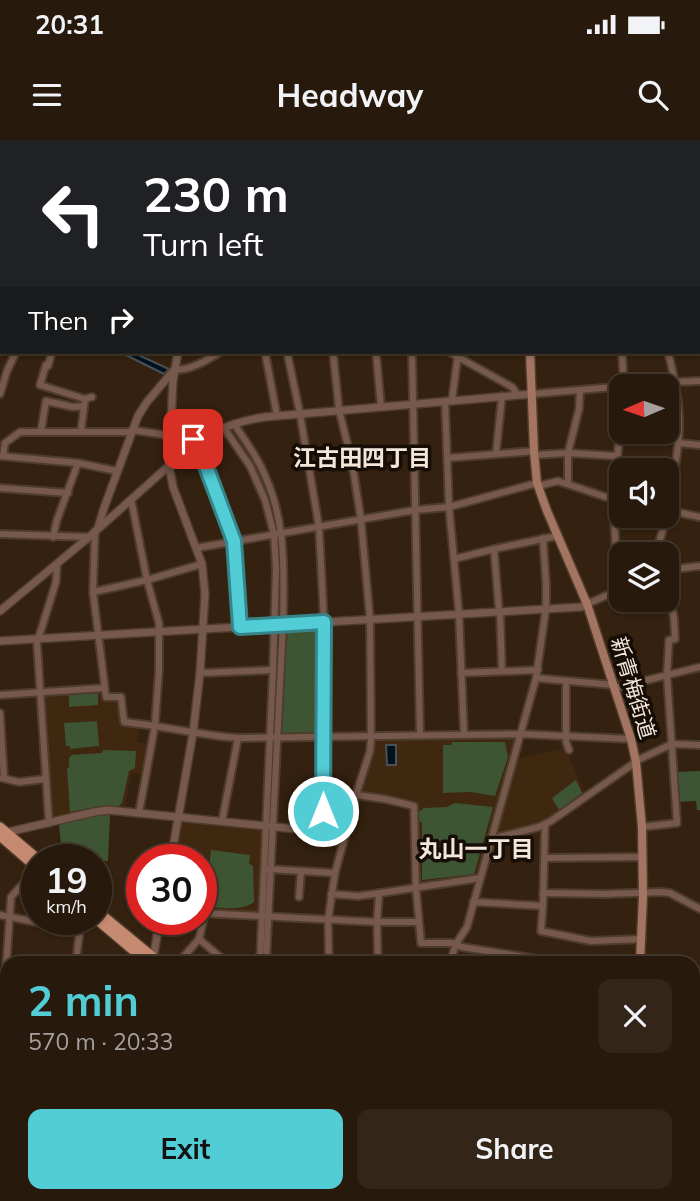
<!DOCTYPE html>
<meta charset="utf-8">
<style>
body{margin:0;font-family:Mulish,"Noto Sans JP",sans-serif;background:#332619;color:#f1f3f6;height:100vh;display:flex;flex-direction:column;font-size:26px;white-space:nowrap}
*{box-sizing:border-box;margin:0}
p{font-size:23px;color:#a4a09d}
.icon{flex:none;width:38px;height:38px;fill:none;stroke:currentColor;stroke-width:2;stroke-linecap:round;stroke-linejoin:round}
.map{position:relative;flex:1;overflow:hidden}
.panel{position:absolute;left:0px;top:816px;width:700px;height:247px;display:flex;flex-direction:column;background:#27190b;border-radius:21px 21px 0 0;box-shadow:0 2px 5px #0004,0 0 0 2px #43382c}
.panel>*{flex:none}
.top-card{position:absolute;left:0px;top:0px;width:700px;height:214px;box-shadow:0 2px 5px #0004,0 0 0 2px #43382c;background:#202124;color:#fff;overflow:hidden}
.needle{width:46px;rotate:268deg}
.fabs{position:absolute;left:609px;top:234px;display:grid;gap:14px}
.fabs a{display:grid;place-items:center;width:70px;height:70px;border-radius:14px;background:#27190b;box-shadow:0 2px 5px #0004,0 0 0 2px #43382c;font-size:35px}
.speed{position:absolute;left:21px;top:704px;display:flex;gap:14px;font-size:35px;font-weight:700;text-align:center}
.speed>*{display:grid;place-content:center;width:91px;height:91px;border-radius:50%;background:#27190b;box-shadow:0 2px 5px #0004,0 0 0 2px #43382c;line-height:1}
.speed small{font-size:18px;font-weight:400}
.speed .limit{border:10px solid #d22;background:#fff;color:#111}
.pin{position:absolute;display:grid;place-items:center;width:60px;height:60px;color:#fff;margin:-30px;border-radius:14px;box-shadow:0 4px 10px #0006}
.me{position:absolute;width:77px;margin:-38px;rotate:0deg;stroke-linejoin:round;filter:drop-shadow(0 0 5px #0008)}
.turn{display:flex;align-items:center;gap:24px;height:147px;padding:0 28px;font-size:32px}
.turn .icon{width:91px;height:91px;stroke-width:2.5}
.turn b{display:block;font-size:49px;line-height:60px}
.then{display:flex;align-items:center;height:66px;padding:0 28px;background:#0003;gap:14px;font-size:26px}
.round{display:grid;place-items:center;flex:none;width:74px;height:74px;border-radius:14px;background:#332619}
.headline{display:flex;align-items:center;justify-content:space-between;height:119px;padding:0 28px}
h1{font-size:42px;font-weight:700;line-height:52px;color:#52ccd5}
.cta{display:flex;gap:14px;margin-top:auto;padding:14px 28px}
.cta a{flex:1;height:80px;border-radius:14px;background:#52ccd5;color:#111;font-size:28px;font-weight:700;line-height:80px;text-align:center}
.cta a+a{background:#332619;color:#f1f3f6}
.status{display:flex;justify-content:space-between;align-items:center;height:49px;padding:0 35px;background:#27190b;direction:ltr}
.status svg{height:19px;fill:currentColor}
header{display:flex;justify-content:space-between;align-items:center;height:91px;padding:0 28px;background:#27190b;font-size:32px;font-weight:700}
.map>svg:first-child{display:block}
.built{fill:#3f2710}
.green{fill:#3e5534}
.water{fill:#00121e;stroke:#495257;stroke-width:2}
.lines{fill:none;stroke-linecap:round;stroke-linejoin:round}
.minor-casing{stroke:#4f3d2c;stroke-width:10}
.tertiary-casing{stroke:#4f3d2c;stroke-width:10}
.secondary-casing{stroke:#4f3d2c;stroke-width:11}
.primary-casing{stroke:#4f3d2c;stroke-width:12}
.minor{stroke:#76584c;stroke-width:6}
.tertiary{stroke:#76584c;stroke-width:7}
.secondary{stroke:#a37461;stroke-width:8}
.primary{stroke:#c68a71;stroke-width:9}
.route-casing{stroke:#35858a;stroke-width:18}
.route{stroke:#52ccd5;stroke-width:12}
.labels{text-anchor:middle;stroke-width:7;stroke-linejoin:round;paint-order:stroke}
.street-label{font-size:21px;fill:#f3e6db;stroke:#150d06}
.neighbourhood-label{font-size:23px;font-weight:bold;fill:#f3e6db;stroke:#150d06}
</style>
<div class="status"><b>20:31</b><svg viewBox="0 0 49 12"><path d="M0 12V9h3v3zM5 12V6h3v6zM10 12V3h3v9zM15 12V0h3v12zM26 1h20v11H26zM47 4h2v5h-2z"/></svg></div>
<header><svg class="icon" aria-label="menu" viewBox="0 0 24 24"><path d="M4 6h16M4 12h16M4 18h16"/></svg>Headway<svg class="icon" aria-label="search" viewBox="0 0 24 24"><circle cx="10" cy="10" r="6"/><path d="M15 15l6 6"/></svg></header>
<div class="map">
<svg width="700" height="1061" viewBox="0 0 700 1061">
<rect width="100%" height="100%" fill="#34210f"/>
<g class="built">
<polygon points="100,551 102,553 103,560 116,559 118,561 121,586 139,588 137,602 149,604 143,634 131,633 125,670 54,679 50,676 44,557 47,554"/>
<polygon points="517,596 497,664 503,665 516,619 565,608 585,653 543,683 497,696 489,694 476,735 421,745 419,742 416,664 360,652 360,650 373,612 374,598"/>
<polygon points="181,682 261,690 258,772 201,769 201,719 174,719"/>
</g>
<g class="green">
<polygon points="319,488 321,491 321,592 319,594 281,594 280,593 286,492 288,490"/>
<polygon points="98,553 98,565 69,567 69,554"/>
<polygon points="97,581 99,606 70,609 70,606 66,606 64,583"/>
<polygon points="452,602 505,602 508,617 495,656 471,652 443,653 443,605 451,605"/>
<polygon points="103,610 136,611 135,628 129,631 122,663 118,666 91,668 70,672 67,628 69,628 69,618 72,615 102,613"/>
<polygon points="700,631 700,670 697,670 696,661 678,662 676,632"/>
<polygon points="576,640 582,653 559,670 552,658"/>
<polygon points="455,663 493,667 474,734 422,740 422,683 419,681 419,672 424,668 447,667"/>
<polygon points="98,675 110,675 108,721 66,719 62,714 59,684"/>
<path d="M211,710L250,715L249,724L253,726L254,762C241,771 226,768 211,767L208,737Z"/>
</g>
<g class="water">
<polygon points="114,212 132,212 169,229 164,234 128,216"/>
<polygon points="386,605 396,605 396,625 387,625"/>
</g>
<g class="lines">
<g class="minor-casing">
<g id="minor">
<polyline points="273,0 278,2"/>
<polyline points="440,0 442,2"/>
<polyline points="522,0 526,2"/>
<polyline points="427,2 428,0"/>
<polyline points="477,2 478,0"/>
<polyline points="649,2 649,0"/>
<polyline points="681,2 681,0"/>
<polyline points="698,6 700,5"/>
<polyline points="698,171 700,171"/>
<polyline points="0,190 2,191"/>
<polyline points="52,212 48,226 46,225 40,245 85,259"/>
<polyline points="265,212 277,276"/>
<polyline points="287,212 300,274 319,387 324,482 323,691"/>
<polyline points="376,212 381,267"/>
<polyline points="412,212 420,595"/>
<polyline points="449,212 512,247 518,255"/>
<polyline points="622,212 624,247"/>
<path d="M174,230C191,230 206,221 220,212"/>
<polyline points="0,254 7,231 16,212"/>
<polyline points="532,254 674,242 700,241"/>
<polyline points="452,260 458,214"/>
<polyline points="445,261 449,367 459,474 464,594"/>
<path d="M234,284C243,297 253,311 260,325C287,378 284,427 283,484L266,822"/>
<polyline points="224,288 250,326 265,360 274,394 276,429 273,530 260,822"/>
<polyline points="132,290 193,299 198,305 234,401 240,487"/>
<polyline points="41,291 46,261 73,267 84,266"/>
<polyline points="81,291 85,259 92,257"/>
<polyline points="678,303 700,305"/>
<polyline points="496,313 502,256"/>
<polyline points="534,315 568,313 616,316"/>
<polyline points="1,316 78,323 117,331"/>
<polyline points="3,316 5,303 20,292 131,292"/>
<polyline points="448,318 534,311"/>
<polyline points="568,344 568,313 579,269 580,250"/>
<polyline points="538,346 558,341 606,357 621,361"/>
<polyline points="0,348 68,353"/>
<polyline points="130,361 132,364 147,440 159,483 159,530 155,585 139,673"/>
<polyline points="667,370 700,377"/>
<path d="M667,374C671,345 679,317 679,288C680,264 674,235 668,212"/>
<path d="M95,391L93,452L106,557H121L124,582C163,586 200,595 238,598L521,594L631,599"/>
<polyline points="0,394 89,397"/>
<polyline points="53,397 57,380 78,323"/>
<polyline points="196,408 415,370 449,367 537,343"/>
<polyline points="494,409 499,471"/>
<polyline points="659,415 658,406 667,376"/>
<polyline points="454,419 494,409 557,396"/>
<polyline points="667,430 700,426"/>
<polyline points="618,450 613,359 621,281"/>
<polyline points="93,452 147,440 202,424"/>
<polyline points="587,464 619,450"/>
<polyline points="500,471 502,531"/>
<polyline points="200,533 273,530"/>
<polyline points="461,533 538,530"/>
<polyline points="536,538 614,545"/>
<polyline points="566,541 566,602 569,610"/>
<polyline points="615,548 700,527"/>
<polyline points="0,555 104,548"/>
<polyline points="0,573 4,638"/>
<polyline points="2,638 19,642 45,639"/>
<polyline points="356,655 385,659 414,666 416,749 421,803 453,803 462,807 556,822"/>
<polyline points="222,681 238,598"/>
<polyline points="49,683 37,503 56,442 57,425"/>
<polyline points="642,687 677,683 667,535 669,500 675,499 674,478 667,448"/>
<polyline points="491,699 539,687 551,681 640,619 672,604 700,605"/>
<polyline points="545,718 642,717"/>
<polyline points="269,729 335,733"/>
<polyline points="543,753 606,754 661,752 670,753 700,769"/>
<polyline points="331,754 358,756 374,754 480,738"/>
<polyline points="299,757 301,731"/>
<polyline points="473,762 543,766 545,685"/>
<polyline points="543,766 541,791 591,801 642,799"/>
<polyline points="201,773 377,782 379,753"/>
<polyline points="0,775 61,787 80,788"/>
<polyline points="199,799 226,822"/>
<polyline points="76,822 80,788 88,779"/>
<polyline points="179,822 199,799 205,773"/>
<polyline points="329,822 328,780 335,733 356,655 370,611 371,600 370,479 361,380 352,322 339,270 333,212"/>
<polyline points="378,822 377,782 419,782"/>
<polyline points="450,822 456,804 467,787 536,538 546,468 546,443 543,398"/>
<polyline points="5,843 11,757 37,728"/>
<polyline points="693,858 700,842"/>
<polyline points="0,933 7,934"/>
<polyline points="693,954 700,956"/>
<polyline points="0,977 7,978"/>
<polyline points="693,991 700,994"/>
<polyline points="0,1009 7,1009"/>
<polyline points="0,1036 7,1030"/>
<polyline points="693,1044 700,1046"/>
<polyline points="51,1055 51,1061"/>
<polyline points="109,1055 109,1061"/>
<polyline points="198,1055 198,1061"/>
<polyline points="423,1055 423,1061"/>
<polyline points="450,1055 450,1061"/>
<polyline points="486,1055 487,1061"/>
<polyline points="655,1057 666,1061"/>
<polyline points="247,1061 247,1055"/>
<polyline points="255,1061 255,1055"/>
<polyline points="294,1061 294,1055"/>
<polyline points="354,1061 355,1055"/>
<polyline points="394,1061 395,1055"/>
<polyline points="512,1061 512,1055"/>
</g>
</g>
<g class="tertiary-casing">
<g id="tertiary">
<polyline points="18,0 19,2"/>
<polyline points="256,2 256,0"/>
<polyline points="98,388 104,368 138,276 147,262 174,230"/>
<path d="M0,471L89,397L190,307C212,290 238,281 265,277L532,254"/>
<polyline points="0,501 581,467 587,464"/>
<polyline points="4,693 94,672 108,670 345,694"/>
<polyline points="171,719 193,593 200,533 205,454 202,424 173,347 169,325 173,241 178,212"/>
<polyline points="153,819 160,779"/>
<polyline points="154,1055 155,1061"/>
</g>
</g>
<g class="secondary-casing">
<g id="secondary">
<polyline points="516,0 516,2"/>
<polyline points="530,212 534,311 537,343 547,371 587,464 631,599 636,622 642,687 643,756 640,822"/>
<polyline points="0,890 7,890"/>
<polyline points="608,1061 610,1055"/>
</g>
</g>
<g class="primary-casing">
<g id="primary">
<polyline points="0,687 38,719"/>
<polyline points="0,696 37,728"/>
<polyline points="96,770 159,822"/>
<polyline points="96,779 147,822"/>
<polyline points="693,898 700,898"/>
<polyline points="693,911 700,910"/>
</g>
</g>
<use href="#minor" class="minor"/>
<use href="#tertiary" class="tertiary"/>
<use href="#secondary" class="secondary"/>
<use href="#primary" class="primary"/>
</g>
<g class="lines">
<g class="route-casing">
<polyline id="route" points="193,299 198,305 234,401 240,487 324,482 323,671"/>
</g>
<use href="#route" class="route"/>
</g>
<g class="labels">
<g class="street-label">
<text transform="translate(633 548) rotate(73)" y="7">新青梅街道</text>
</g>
<g class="neighbourhood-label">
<text x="362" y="326">江古田四丁目</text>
<text x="476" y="717">丸山一丁目</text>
</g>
</g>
</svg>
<div class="fabs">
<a><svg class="needle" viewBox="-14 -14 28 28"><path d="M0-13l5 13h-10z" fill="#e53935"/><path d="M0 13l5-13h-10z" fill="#a4a09d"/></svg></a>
<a><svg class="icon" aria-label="sound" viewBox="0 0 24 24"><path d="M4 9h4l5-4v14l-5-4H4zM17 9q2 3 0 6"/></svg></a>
<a><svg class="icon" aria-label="layers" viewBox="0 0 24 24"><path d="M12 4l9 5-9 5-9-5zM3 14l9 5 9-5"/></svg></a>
</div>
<div class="speed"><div>19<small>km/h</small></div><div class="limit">30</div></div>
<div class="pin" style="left:193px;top:299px;background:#d93025"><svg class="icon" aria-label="arrive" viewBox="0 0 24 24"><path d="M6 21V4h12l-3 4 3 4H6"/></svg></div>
<svg class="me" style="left:323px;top:671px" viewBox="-20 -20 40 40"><circle r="17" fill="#52ccd5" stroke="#fff" stroke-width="3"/><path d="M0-11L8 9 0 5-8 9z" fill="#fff"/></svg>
<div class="top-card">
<div class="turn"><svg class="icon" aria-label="left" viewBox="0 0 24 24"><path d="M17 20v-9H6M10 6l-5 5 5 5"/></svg><div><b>230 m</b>Turn left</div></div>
<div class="then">Then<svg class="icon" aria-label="right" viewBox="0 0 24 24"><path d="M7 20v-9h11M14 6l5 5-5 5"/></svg></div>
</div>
<section class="panel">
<div class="headline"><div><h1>2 min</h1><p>570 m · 20:33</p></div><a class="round"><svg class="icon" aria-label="close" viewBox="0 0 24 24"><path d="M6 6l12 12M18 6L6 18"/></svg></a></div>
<div class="cta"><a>Exit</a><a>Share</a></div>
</section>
</div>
